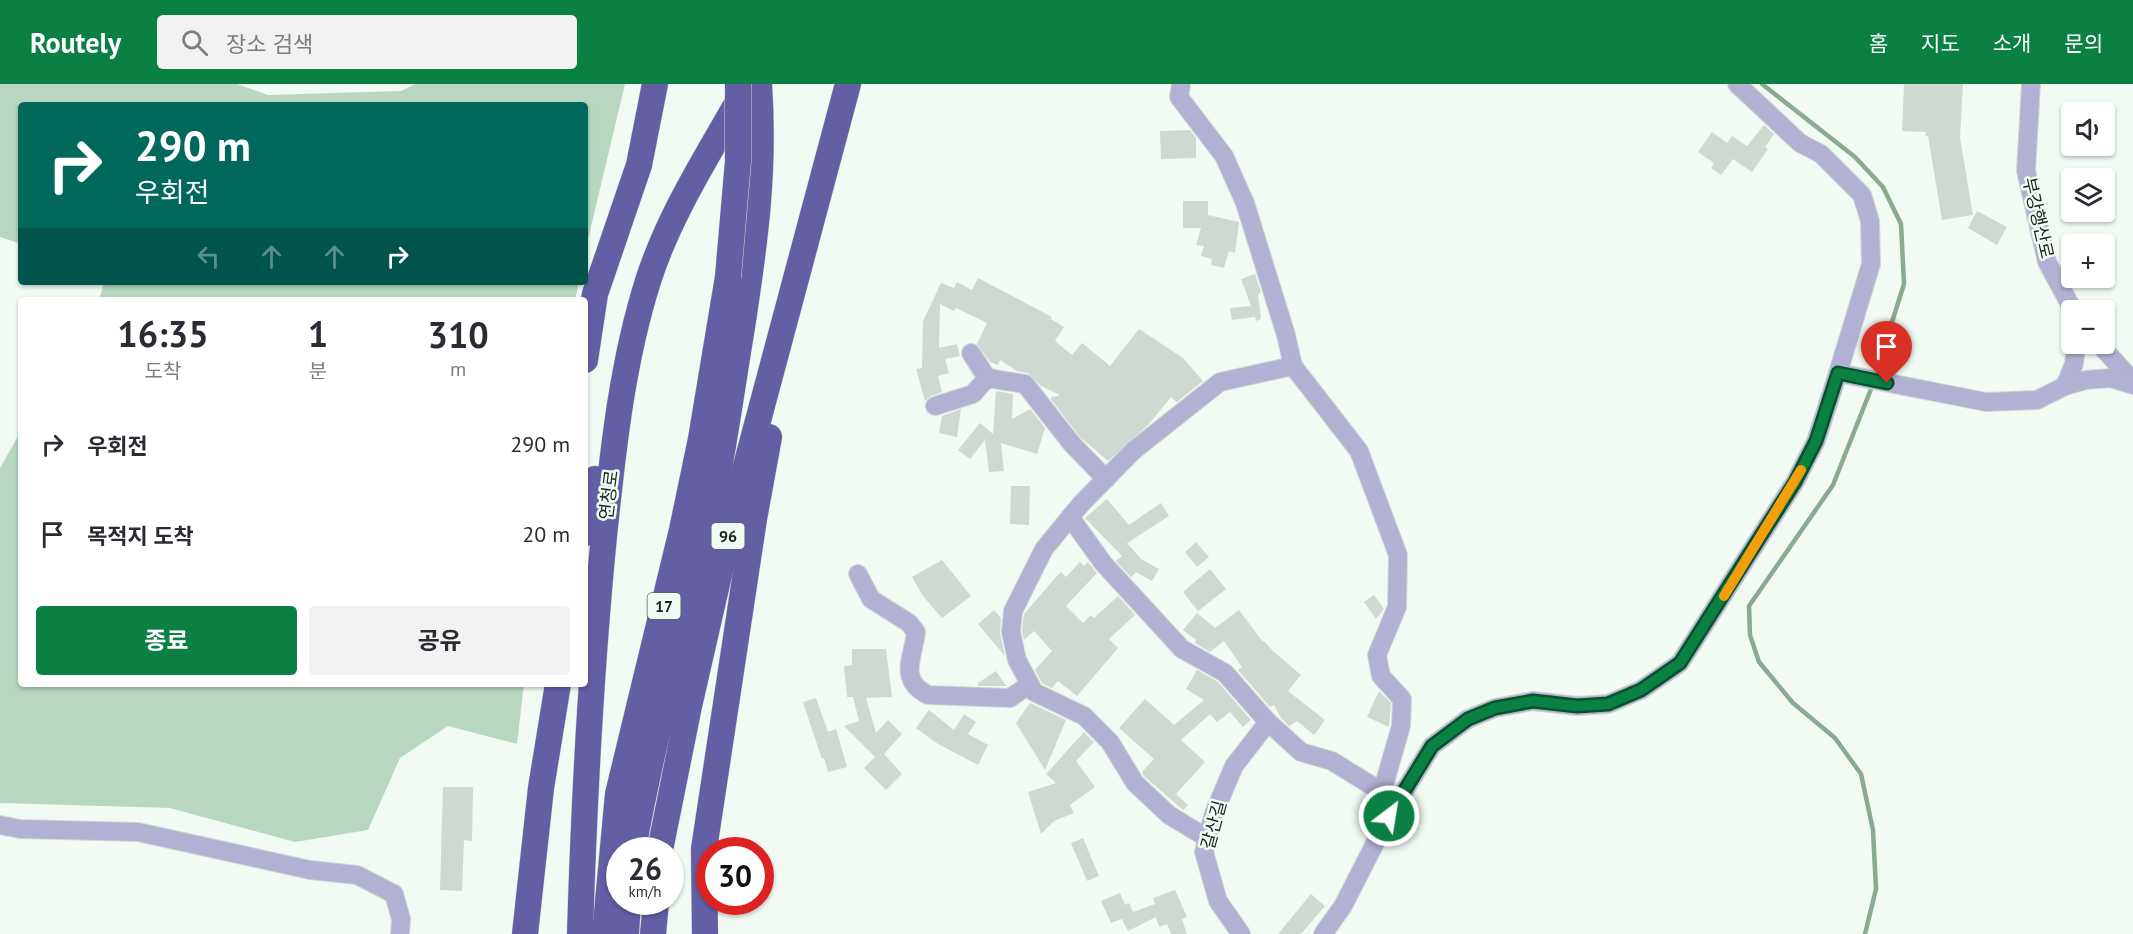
<!DOCTYPE html>
<html lang="ko">
<meta charset="utf-8">
<style>
body{margin:0;font-family:"PT Sans","Noto Sans KR",sans-serif;background:#f2f2f3;color:#2b2b33;height:100vh;display:flex;flex-direction:column;font-size:22px;white-space:nowrap}
*{box-sizing:border-box;margin:0}
p{font-size:20px;color:#7c7c81}
.icon{flex:none;width:33px;height:33px;fill:none;stroke:currentColor;stroke-width:2;stroke-linecap:round;stroke-linejoin:round}
.map{position:relative;flex:1;overflow:hidden}
.drawer{position:absolute;left:18px;top:213px;width:570px;height:390px;display:flex;flex-direction:column;background:#fff;border-radius:6px;box-shadow:0 2px 4px #0004}
.drawer>*{flex:none}
.guide{position:absolute;left:18px;top:18px;width:570px;height:183px;border-radius:6px;box-shadow:0 2px 4px #0004;background:#00695c;color:#fff;overflow:hidden}
.controls{position:absolute;left:2061px;top:18px;display:grid;gap:12px}
.controls a{display:grid;place-items:center;width:54px;height:54px;border-radius:6px;background:#fff;box-shadow:0 2px 4px #0004;font-size:30px}
.speed{position:absolute;left:606px;top:753px;display:flex;gap:12px;font-size:30px;font-weight:700;text-align:center}
.speed>*{display:grid;place-content:center;width:78px;height:78px;border-radius:50%;background:#fff;box-shadow:0 2px 4px #0004;line-height:1}
.speed small{font-size:15px;font-weight:400}
.speed .limit{border:9px solid #d22;background:#fff;color:#111}
.pin{position:absolute;display:grid;place-items:center;width:51px;height:51px;color:#fff;margin:-62px -26px;border-radius:50% 50% 50% 0;rotate:-45deg;box-shadow:0 0 6px #0007}
.pin .icon{rotate:45deg}
.me{position:absolute;width:66px;margin:-33px;rotate:31deg;stroke-linejoin:round;filter:drop-shadow(0 0 4px #0008)}
.turn{display:flex;align-items:center;gap:21px;height:126px;padding:0 18px;font-size:27px}
.turn .icon{width:78px;height:78px;stroke-width:2.5}
.turn b{display:block;font-size:42px;line-height:51px}
.lanes{display:flex;align-items:center;height:57px;padding:0 18px;background:#0003;justify-content:center;gap:30px;direction:ltr}
.lanes .off{opacity:.35}
.eta{display:flex;justify-content:space-evenly;align-items:center;height:102px;text-align:center}
.eta b{font-size:36px;font-weight:700;line-height:42px}
.primary-button{display:flex;gap:12px;margin-top:auto;padding:12px 18px}
.primary-button a{flex:1;height:69px;border-radius:6px;background:#0b8043;color:#fff;font-size:24px;font-weight:700;line-height:69px;text-align:center}
.primary-button a+a{background:#f2f2f3;color:#2b2b33}
ul{padding:0;list-style:none}
li{display:flex;align-items:center;gap:18px;height:90px;padding:0 18px}
li div{flex:1}
li b{display:block;font-size:22px}
li em{font-style:normal}
header{display:flex;align-items:center;gap:36px;box-sizing:border-box;height:84px;padding:0 30px;background:#0b8043;color:#fff}
header strong{font-size:28px}
nav{display:flex;gap:33px;margin-inline-start:auto;font-size:21px}
.search{width:420px;height:54px;background:#f2f2f3;display:flex;align-items:center;gap:15px;box-sizing:border-box;padding:0 21px;border-radius:6px;color:#7c7c81;font-size:22px}
.map>svg:first-child{display:block}
.green{fill:#b8d7c0}
.lines{fill:none;stroke-linecap:round;stroke-linejoin:round}
.stream{stroke:#8aaa92;stroke-width:4.5}
.building{fill:#cfd9d1}
.minor-casing{stroke:#cfd8d1;stroke-width:20}
.highway-casing{stroke:#cfd8d1;stroke-width:27}
.minor{stroke:#b2b1d4;stroke-width:18}
.highway{stroke:#645fa5;stroke-width:26}
.highway-bridge-casing{stroke:#cfd8d1;stroke-width:27;stroke-linecap:butt}
.highway-bridge{stroke:#645fa5;stroke-width:26}
.route-casing{stroke:#07532c;stroke-width:15}
.route{stroke:#0b8043;stroke-width:10}
.slow{stroke:#f59e0b;stroke-width:10}
.labels{text-anchor:middle;stroke-width:5;stroke-linejoin:round;paint-order:stroke}
.shield{fill:#f1fbf3;stroke:#5d635f;stroke-width:1.5}
.shield-label{font-size:16px;font-weight:bold;fill:#1e221f}
.street-label{font-size:18px;fill:#1e221f;stroke:#f1fbf3}
</style>
<header>
<strong>Routely</strong>
<div class="search"><svg class="icon" aria-label="search" viewBox="0 0 24 24"><circle cx="10" cy="10" r="6"/><path d="M15 15l6 6"/></svg>장소 검색</div>
<nav><a>홈</a><a>지도</a><a>소개</a><a>문의</a></nav>
</header>
<div class="map">
<svg width="2133" height="850" viewBox="0 0 2133 850">
<rect width="100%" height="100%" fill="#f1fbf3"/>
<g class="green">
<polygon points="0,0 237,0 268,11 401,7 415,0 625,0 585,168 585,21 21,21 21,160 0,153"/>
<polygon points="98,198 579,198 575,216 99,216 103,202"/>
<polygon points="21,347 21,600 524,600 517,660 448,642 400,674 368,746 295,758 170,724 0,719 0,384"/>
</g>
<g class="lines">
<g class="stream">
<polyline points="1762,0 1855,73 1883,103 1901,140 1904,200 1875,292"/>
<polyline points="1865,850 1876,805 1873,746 1861,690 1835,654 1793,619 1759,578 1750,551 1749,522 1833,401 1873,300"/>
</g>
</g>
<g class="building">
<polygon points="1904,0 1963,0 1960,54 1973,131 1942,136 1928,52 1925,52 1926,48 1902,47"/>
<polygon points="1764,41 1774,50 1765,63 1768,65 1752,88 1733,75 1721,91 1711,84 1714,79 1698,68 1712,48 1727,59 1732,52 1747,62"/>
<polygon points="1190,46 1196,54 1196,74 1161,75 1160,47"/>
<polygon points="1183,117 1208,117 1208,131 1239,138 1235,169 1229,167 1224,184 1211,181 1212,175 1201,172 1204,162 1196,161 1201,144 1183,144"/>
<polygon points="1977,127 2007,143 1997,161 1968,144"/>
<polygon points="1255,190 1261,208 1258,210 1261,235 1256,237 1255,233 1232,236 1230,224 1251,222 1241,195"/>
<polygon points="978,194 1052,233 1051,235 1064,243 1055,257 1072,271 1082,259 1110,282 1139,245 1183,274 1203,297 1177,318 1171,313 1148,341 1108,377 1080,353 1050,314 1060,311 1041,302 1028,289 1017,287 1000,276 998,281 990,278 977,260 987,239 956,224 954,227 940,220 939,264 957,260 960,272 945,275 949,289 938,292 942,308 931,312 925,317 916,285 922,284 923,237 941,199 954,204 957,198 972,206"/>
<polygon points="996,307 1013,310 1012,335 1030,325 1045,344 1037,370 1001,359 1004,387 989,388 985,356 970,375 958,366 980,339 993,350"/>
<polygon points="961,325 957,353 939,349 942,332"/>
<polygon points="1011,402 1030,402 1029,441 1010,440"/>
<polygon points="1107,415 1129,441 1161,419 1169,432 1127,459 1141,475 1159,485 1152,497 1136,488 1131,493 1116,477 1122,472 1085,434"/>
<polygon points="1196,458 1209,473 1197,483 1185,468"/>
<polygon points="942,476 971,512 942,534 923,512 912,493"/>
<polygon points="1080,478 1084,482 1088,478 1097,489 1066,522 1083,539 1091,531 1094,534 1118,512 1135,531 1109,555 1118,564 1077,612 1058,597 1052,604 1042,599 1035,586 1052,567 1034,547 1024,556 1022,547 1024,530 1056,493 1061,488 1066,493"/>
<polygon points="1210,485 1226,505 1198,527 1183,508"/>
<polygon points="1374,511 1384,525 1376,535 1364,518"/>
<polygon points="994,526 1001,534 1000,550 1005,572 978,540"/>
<polygon points="1239,526 1263,558 1264,557 1273,567 1301,591 1288,607 1325,636 1314,651 1297,637 1289,642 1281,634 1274,621 1270,623 1238,586 1242,583 1224,557 1210,568 1195,559 1196,556 1183,546 1197,529 1215,544"/>
<polygon points="852,565 886,565 892,613 866,614 876,649 888,636 902,650 884,670 902,690 886,706 864,684 875,673 844,642 859,637 853,613 847,613 844,582 852,581"/>
<polygon points="1197,586 1218,598 1251,636 1243,643 1230,628 1217,638 1210,630 1181,656 1205,678 1176,710 1188,721 1183,726 1144,692 1142,688 1154,675 1119,644 1145,615 1174,641 1204,616 1186,605"/>
<polygon points="996,587 1006,602 978,602 978,599"/>
<polygon points="1379,607 1391,619 1389,643 1367,633"/>
<polygon points="816,614 828,648 836,645 847,683 828,688 824,674 822,675 803,618"/>
<polygon points="1030,619 1066,636 1045,686 1016,639"/>
<polygon points="929,626 954,646 964,630 976,638 968,650 988,661 978,681 938,660 916,644"/>
<polygon points="1084,648 1094,658 1076,677 1095,703 1070,721 1074,729 1054,737 1041,750 1028,708 1056,699 1046,690"/>
<polygon points="443,703 473,703 472,757 464,756 462,807 440,806"/>
<polygon points="1083,754 1099,792 1087,797 1071,759"/>
<polygon points="1175,806 1187,833 1182,835 1187,850 1171,850 1167,840 1159,843 1156,833 1128,847 1122,835 1111,839 1101,817 1120,809 1125,821 1129,819 1133,828 1155,820 1153,814"/>
<polygon points="1311,810 1325,822 1301,850 1278,850"/>
</g>
<g class="lines">
<g class="minor-casing">
<g id="minor">
<polyline points="1181,0 1179,13 1224,72 1245,119 1286,251 1293,282 1359,367 1398,471 1397,523 1377,571 1381,592 1402,615 1401,642 1382,708 1389,732"/>
<polyline points="1737,0 1800,59 1821,70 1862,111 1870,137 1871,180 1838,289"/>
<polyline points="2031,0 2026,87 2047,178 2073,226"/>
<polyline points="2099,260 2133,297"/>
<polyline points="971,269 987,294"/>
<polyline points="2065,302 2074,280 2076,260"/>
<polyline points="935,322 973,310 987,294 1025,300 1072,360 1106,395"/>
<polyline points="1070,433 1103,479 1182,565 1225,589 1268,638 1301,668 1332,677 1382,708"/>
<path d="M858,490L871,515L909,539L916,548C913,574 898,596 928,611L1010,614L1030,600"/>
<polyline points="0,741 20,745 138,748 310,786 357,791 394,810 401,835 400,850"/>
<polyline points="1207,754 1169,731 1135,699 1110,658 1084,632 1034,608 1017,576 1011,548 1013,527 1044,465 1081,420 1133,367 1220,298 1293,282"/>
<polyline points="1241,850 1218,817 1204,768 1214,729 1234,682 1268,638"/>
<polyline points="1323,850 1343,822 1389,732 1432,662 1468,635 1495,624 1533,617 1577,622 1608,620 1641,606 1680,579 1795,398 1816,357 1838,289 1986,318 2037,316 2065,302 2086,296 2110,294 2133,301"/>
</g>
</g>
<g class="highway-casing">
<g id="highway">
<polyline points="585,276 595,210 639,81 655,0"/>
<polyline points="585,449 595,395"/>
<path d="M633,766C653,650 687,537 712,422C724,363 732,303 742,243C755,159 765,86 759,0"/>
<polyline points="660,766 689,622 732,434 848,0"/>
<polyline points="525,850 541,704 558,600"/>
<path d="M580,850C584,717 591,584 604,452C613,367 622,279 648,197C669,131 708,71 742,11"/>
<polyline points="605,850 618,710 682,446 701,355 728,193"/>
<polyline points="626,850 628,818"/>
<polyline points="653,850 656,818"/>
<polyline points="705,850 704,765 754,435 769,353"/>
</g>
</g>
<use href="#minor" class="minor"/>
<use href="#highway" class="highway"/>
<g class="highway-bridge-casing">
<polyline id="highway-bridge" points="728,193 738,77 738,0"/>
</g>
<use href="#highway-bridge" class="highway-bridge"/>
</g>
<g class="lines">
<g class="route-casing">
<polyline id="route" points="1389,732 1432,662 1468,635 1495,624 1533,617 1577,622 1608,620 1641,606 1680,579 1795,398 1816,357 1838,289 1887,299"/>
</g>
<use href="#route" class="route"/>
<polyline class="slow" points="1724,512 1801,386"/>
</g>
<g class="labels">
<g class="shield">
<rect x="711.5" y="439" width="33" height="26" rx="4.5"/>
<rect x="647.5" y="509" width="33" height="26" rx="4.5"/>
</g>
<g class="shield-label">
<text x="728" y="458">96</text>
<text x="664" y="528">17</text>
</g>
<g class="street-label">
<text transform="translate(2038 134) rotate(77)" y="6">부강행산로</text>
<text transform="translate(609 411) rotate(-83)" y="6">연청로</text>
<text transform="translate(1214 741) rotate(-75)" y="6">갈산길</text>
</g>
</g>
</svg>
<div class="controls">
<a><svg class="icon" aria-label="sound" viewBox="0 0 24 24"><path d="M4 9h4l5-4v14l-5-4H4zM17 9q2 3 0 6"/></svg></a>
<a><svg class="icon" aria-label="layers" viewBox="0 0 24 24"><path d="M12 4l9 5-9 5-9-5zM3 14l9 5 9-5"/></svg></a>
<a>+</a>
<a>−</a>
</div>
<div class="speed"><div>26<small>km/h</small></div><div class="limit">30</div></div>
<div class="pin" style="left:1887px;top:299px;background:#d93025"><svg class="icon" aria-label="arrive" viewBox="0 0 24 24"><path d="M6 21V4h12l-3 4 3 4H6"/></svg></div>
<svg class="me" style="left:1389px;top:732px" viewBox="-20 -20 40 40"><circle r="17" fill="#0b8043" stroke="#fff" stroke-width="3"/><path d="M0-11L8 9 0 5-8 9z" fill="#fff"/></svg>
<div class="guide">
<div class="turn"><svg class="icon" aria-label="right" viewBox="0 0 24 24"><path d="M7 20v-9h11M14 6l5 5-5 5"/></svg><div><b>290 m</b>우회전</div></div>
<div class="lanes"><svg class="icon off" aria-label="left" viewBox="0 0 24 24"><path d="M17 20v-9H6M10 6l-5 5 5 5"/></svg><svg class="icon off" aria-label="ahead" viewBox="0 0 24 24"><path d="M12 20V5M6 11l6-6 6 6"/></svg><svg class="icon off" aria-label="ahead" viewBox="0 0 24 24"><path d="M12 20V5M6 11l6-6 6 6"/></svg><svg class="icon" aria-label="right" viewBox="0 0 24 24"><path d="M7 20v-9h11M14 6l5 5-5 5"/></svg></div>
</div>
<section class="drawer">
<div class="eta">
<div><b>16:35</b><p>도착</p></div>
<div><b>1</b><p>분</p></div>
<div><b>310</b><p>m</p></div>
</div>
<ul>
<li><svg class="icon" aria-label="right" viewBox="0 0 24 24"><path d="M7 20v-9h11M14 6l5 5-5 5"/></svg><div><b>우회전</b></div><em>290 m</em></li>
<li><svg class="icon" aria-label="arrive" viewBox="0 0 24 24"><path d="M6 21V4h12l-3 4 3 4H6"/></svg><div><b>목적지 도착</b></div><em>20 m</em></li>
</ul>
<div class="primary-button"><a>종료</a><a>공유</a></div>
</section>
</div>
